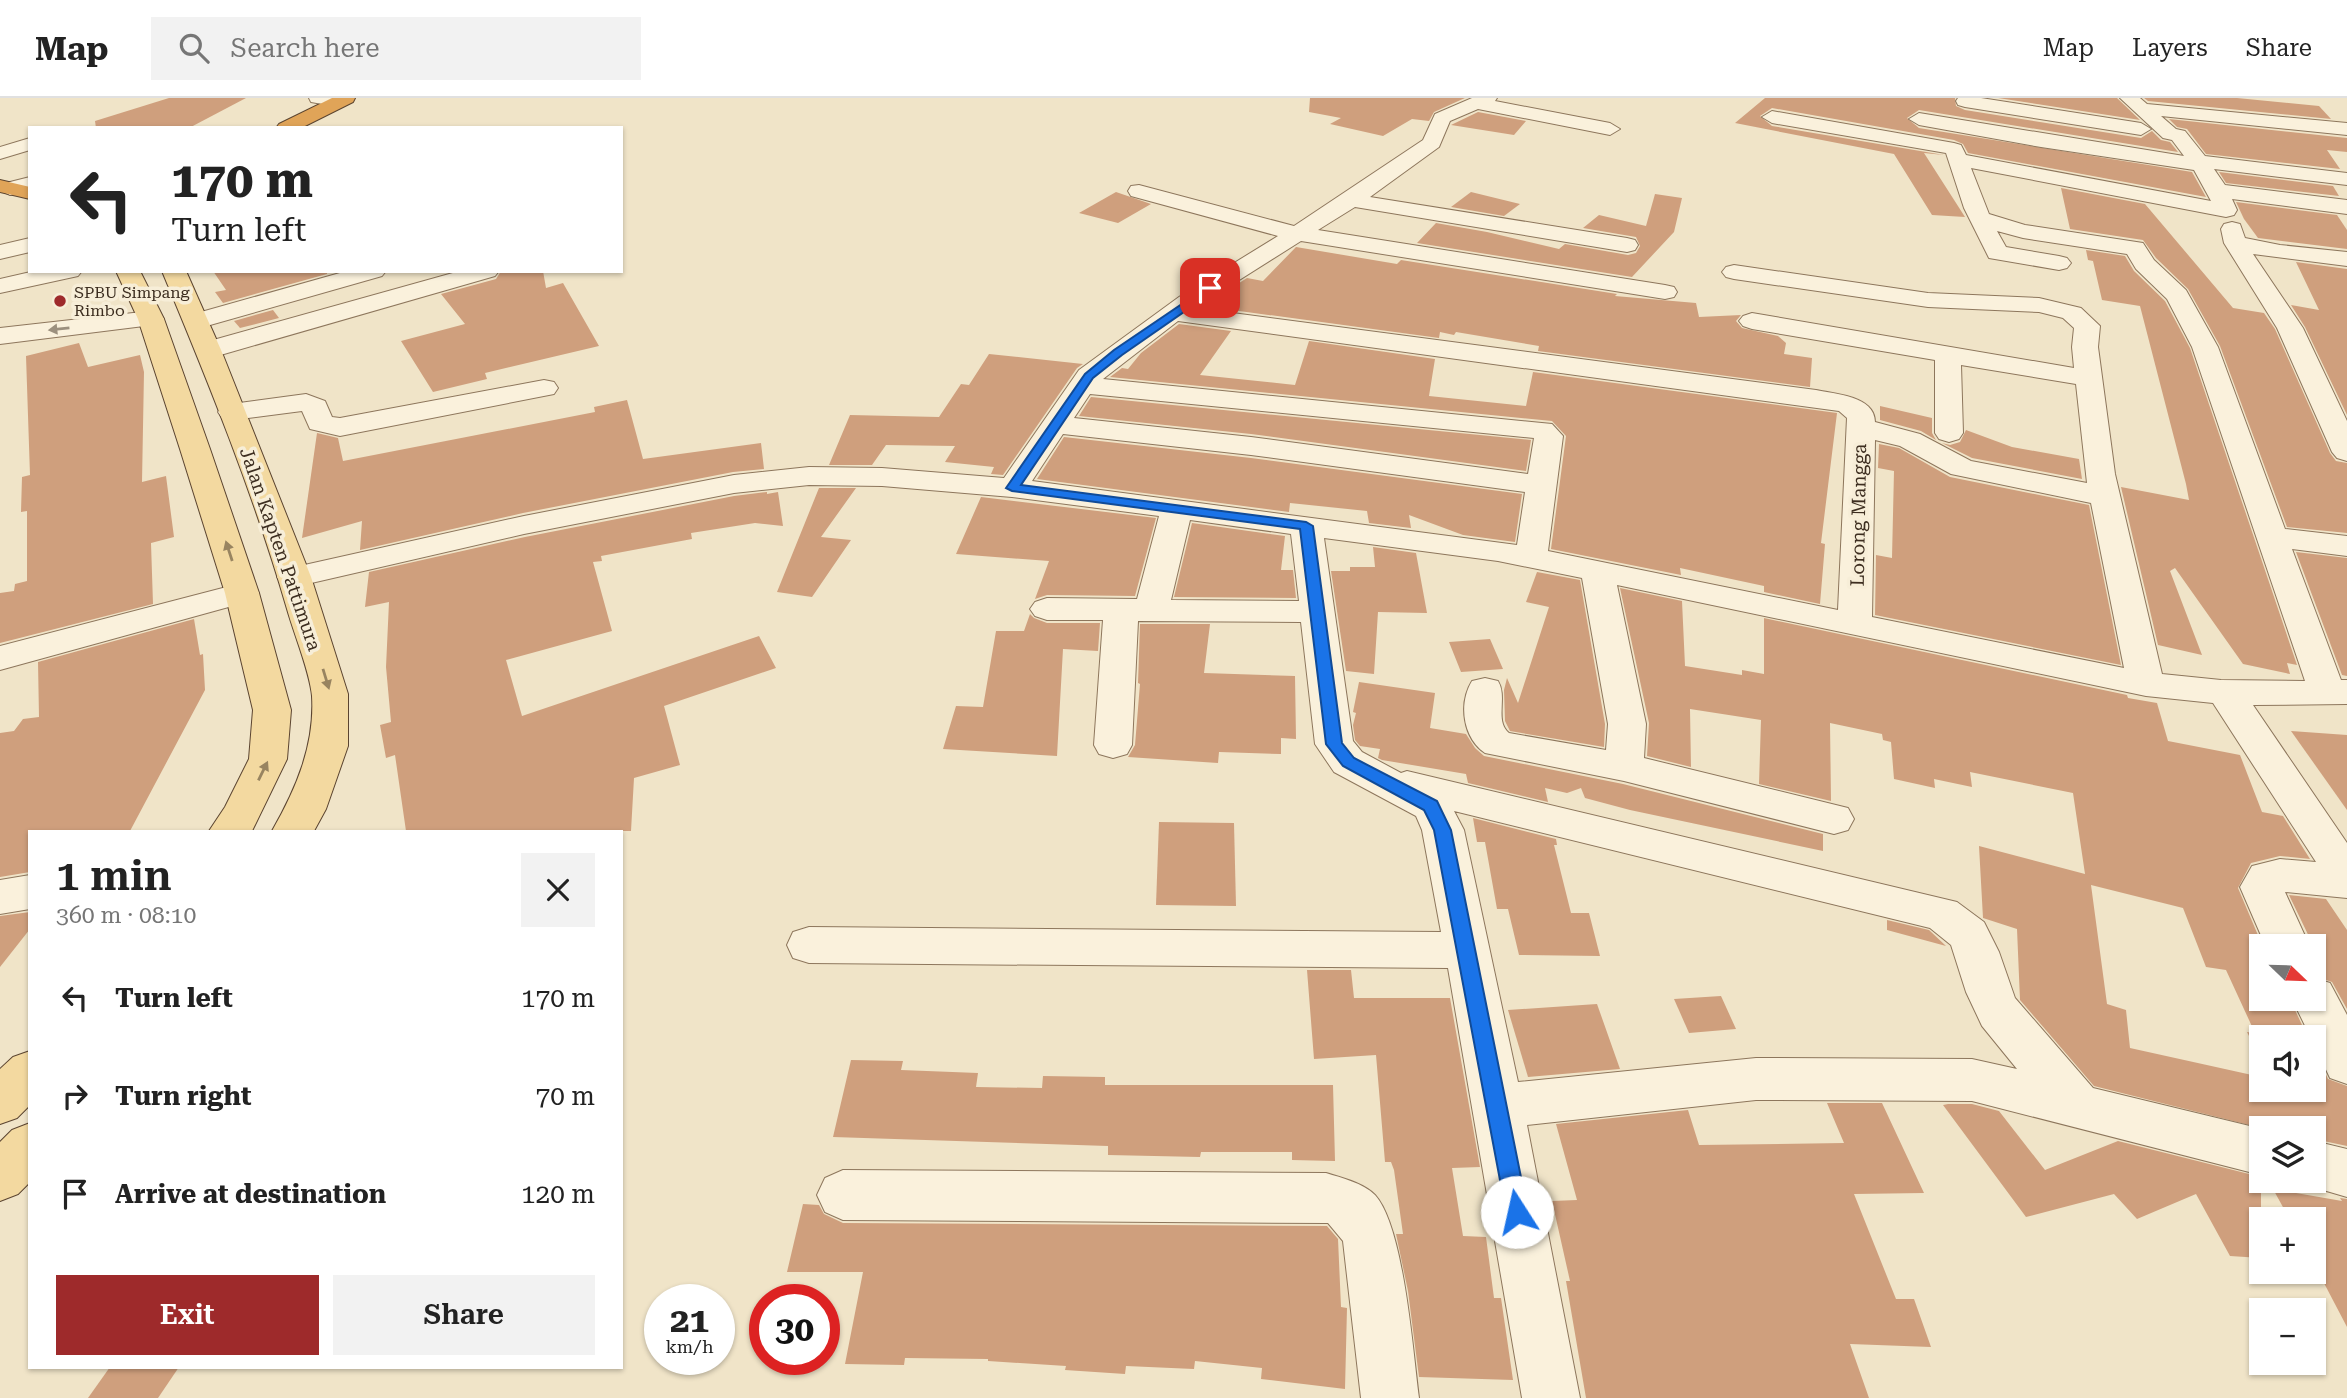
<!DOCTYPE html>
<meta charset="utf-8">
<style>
body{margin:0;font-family:"Roboto Serif",serif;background:#f2f2f2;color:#222;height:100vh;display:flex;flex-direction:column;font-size:26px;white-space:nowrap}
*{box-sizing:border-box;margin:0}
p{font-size:23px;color:#767676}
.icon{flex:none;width:38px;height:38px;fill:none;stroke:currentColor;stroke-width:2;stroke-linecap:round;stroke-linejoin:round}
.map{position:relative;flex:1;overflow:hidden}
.sheet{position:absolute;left:28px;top:732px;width:595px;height:539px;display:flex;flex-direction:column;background:#fff;border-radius:0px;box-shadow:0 2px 5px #0004}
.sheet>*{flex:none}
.banner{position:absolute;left:28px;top:28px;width:595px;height:147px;border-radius:0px;box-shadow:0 2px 5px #0004;background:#fff;color:#222;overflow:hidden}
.needle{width:46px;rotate:113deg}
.fabs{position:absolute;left:2249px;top:836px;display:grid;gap:14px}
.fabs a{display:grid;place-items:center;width:77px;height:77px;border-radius:0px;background:#fff;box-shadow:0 2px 5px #0004;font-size:35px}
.speed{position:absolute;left:644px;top:1186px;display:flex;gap:14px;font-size:35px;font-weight:700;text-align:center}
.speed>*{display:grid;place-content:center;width:91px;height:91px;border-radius:50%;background:#fff;box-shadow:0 2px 5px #0004;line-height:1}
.speed small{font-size:18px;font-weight:400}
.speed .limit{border:10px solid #d22;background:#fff;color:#111}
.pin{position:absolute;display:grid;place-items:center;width:60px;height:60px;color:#fff;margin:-30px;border-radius:14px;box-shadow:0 4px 10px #0006}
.me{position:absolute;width:77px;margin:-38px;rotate:350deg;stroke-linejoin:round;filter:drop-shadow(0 0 5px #0008)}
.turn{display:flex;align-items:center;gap:24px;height:147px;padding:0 28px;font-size:32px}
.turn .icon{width:91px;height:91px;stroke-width:2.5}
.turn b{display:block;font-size:49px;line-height:60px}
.round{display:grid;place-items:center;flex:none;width:74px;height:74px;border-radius:0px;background:#f2f2f2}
.summary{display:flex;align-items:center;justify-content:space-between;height:119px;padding:0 28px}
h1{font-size:42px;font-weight:600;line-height:52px}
.button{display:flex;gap:14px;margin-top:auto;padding:14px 28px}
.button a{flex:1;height:80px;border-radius:0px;background:#9e2a2b;color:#fff;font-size:28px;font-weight:600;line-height:80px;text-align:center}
.button a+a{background:#f2f2f2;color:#222}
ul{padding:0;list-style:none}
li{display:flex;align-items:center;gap:21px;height:98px;padding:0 28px}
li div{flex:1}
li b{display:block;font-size:26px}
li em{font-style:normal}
header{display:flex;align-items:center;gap:42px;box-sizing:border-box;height:98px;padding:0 35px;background:#fff;border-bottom:2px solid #e0e0e0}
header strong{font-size:33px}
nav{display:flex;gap:38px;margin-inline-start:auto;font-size:24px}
.search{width:490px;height:63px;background:#f2f2f2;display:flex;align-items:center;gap:18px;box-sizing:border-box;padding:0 24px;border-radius:0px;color:#767676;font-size:26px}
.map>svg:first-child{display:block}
.building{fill:#cf9f7d}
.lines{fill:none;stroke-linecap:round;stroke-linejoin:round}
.minor-casing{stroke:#8d765c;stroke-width:2}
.major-casing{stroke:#5b4430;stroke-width:2}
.highway-casing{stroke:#5b4430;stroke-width:2}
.minor{fill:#faf1dc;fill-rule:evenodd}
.major{fill:#f3d9a0;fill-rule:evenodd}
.highway{fill:#e0a458;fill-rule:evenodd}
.oneway{fill:#9c907e}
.oneway2{fill:#988460}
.route{fill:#1a73e8;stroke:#114b97;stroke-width:2}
.poi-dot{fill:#9e2a2b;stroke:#f7eed8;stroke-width:2.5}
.labels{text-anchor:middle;stroke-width:7;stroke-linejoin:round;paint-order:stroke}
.far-poi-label{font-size:16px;fill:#3d2e20;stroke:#f7eed8;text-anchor:start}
.street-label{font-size:19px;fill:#3d2e20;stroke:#f7eed8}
</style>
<header>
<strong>Map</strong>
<div class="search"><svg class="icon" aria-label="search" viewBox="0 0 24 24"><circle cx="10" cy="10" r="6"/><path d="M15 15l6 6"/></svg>Search here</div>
<nav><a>Map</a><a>Layers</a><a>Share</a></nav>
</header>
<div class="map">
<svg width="2347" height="1300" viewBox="0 0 2347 1300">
<rect width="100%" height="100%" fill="#f0e4c8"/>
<g class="building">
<polygon points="169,0 246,0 189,30 96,30 95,23"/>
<polygon points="1310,0 1465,0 1434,14 1429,23 1412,21 1383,38 1330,26 1341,20 1309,14"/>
<polygon points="1765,0 1955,0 1956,8 1965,12 2141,40 2152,33 2161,42 2170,44 2178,54 1919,12 1907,20 1919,30 2192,74 2206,99 1968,55 1963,46 1954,42 1772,10 1760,18 1772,28 1944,57 1924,55 1965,119 1932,117 1894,56 1735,25"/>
<polygon points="1998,0 2117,0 2140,22"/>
<polygon points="2144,0 2237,0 2319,8 2331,21 2148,3"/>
<polygon points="1478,14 1526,23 1514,37 1451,27"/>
<polygon points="2169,21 2347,40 2347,54 2327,52 2340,71 2206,56 2187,31 2177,29"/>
<polygon points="2219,74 2333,88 2339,98 2226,85"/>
<polygon points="2061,90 2145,106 2233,210 2264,215 2275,231 2330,355 2336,363 2347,365 2347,435 2287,429 2220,248 2188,191 2156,160 2143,142 2070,131"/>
<polygon points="1116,94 1151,106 1118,125 1079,115"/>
<polygon points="1471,94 1520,106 1504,118 1451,109"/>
<polygon points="1655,96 1682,100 1674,134 1632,179 1417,145 1436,125 1487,134 1559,151 1565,146 1628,157 1636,155 1640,148 1636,139 1583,130 1599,117 1646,128"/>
<polygon points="2236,104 2337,117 2347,132 2347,151 2258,140 2244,121"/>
<polygon points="1296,149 1397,166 1401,162 1617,196 1615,198 1696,205 1699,219 1741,217 1736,223 1742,230 1778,238 1786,245 1784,256 1812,260 1810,289 1538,253 1539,248 1456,234 1454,237 1440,234 1439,240 1210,209 1217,201 1224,202 1236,187 1247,180 1263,183"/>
<polygon points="2086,152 2125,158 2134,173 2165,203 2190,250 2297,567 2287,565 2290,576 2243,566 2175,470 2170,473 2202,557 2158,547 2121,389 2189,402 2186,386 2140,208 2102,202 2093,163 2088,162"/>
<polygon points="2296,164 2347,171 2347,317 2305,229 2291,207 2319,212"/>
<polygon points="213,173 327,173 327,176 223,205 215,194 226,192"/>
<polygon points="501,173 543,173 546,190 563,185 599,248 485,275 487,281 433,294 401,243 465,226 441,196 496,181"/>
<polygon points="273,212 279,220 240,230 234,223"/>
<polygon points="1179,226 1231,233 1200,277 1295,287 1309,243 1435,261 1429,298 1526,308 1533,274 1837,315 1821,445 1825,446 1820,506 1764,494 1764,488 1680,470 1681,477 1551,451 1566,338 1552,323 1110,279 1122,270 1128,271 1141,255"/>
<polygon points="79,245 88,269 140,257 144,274 142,384 166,378 174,439 151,445 153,506 0,545 0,495 14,493 15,486 27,483 27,413 21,414 22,379 30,377 26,258"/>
<polygon points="989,256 1083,266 1077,270 1003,377 991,376 994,369 945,364 955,348 886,347 872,367 829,367 850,317 939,319 961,286 969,287"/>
<polygon points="1091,299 1531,342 1526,373 1251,336 1079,318"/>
<polygon points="627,302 643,361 761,345 764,371 733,374 523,415 360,452 362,423 302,440 317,335 338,340 343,363 595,314 594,309"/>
<polygon points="1880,308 1932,320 1932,335 1936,342 1921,333 1880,322"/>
<polygon points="1966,332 2012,349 2079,361 2082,381 1972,360 1942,345 1950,347 1960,344"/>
<polygon points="1064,339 1251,360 1522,396 1515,444 1463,437 1409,417 1411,430 1369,425 1367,413 1290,405 1289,414 1037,381"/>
<polygon points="1879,346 1899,350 1950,379 2089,407 2121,567 1875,517 1876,457 1892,460 1894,373 1878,370"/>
<polygon points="819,390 856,390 821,439 851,442 812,499 777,494"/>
<polygon points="767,394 767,396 778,394 783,428 755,425 691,435 692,441 601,458 602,463 593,464 612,533 506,562 522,618 759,538 776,570 664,608 680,667 634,680 631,733 406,733 395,657 386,660 380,627 391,624 386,569 389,504 365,509 369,474 525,439 734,398"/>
<polygon points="981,399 1156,420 1135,498 1047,497 1035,501 1049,463 956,456"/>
<polygon points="1192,425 1285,438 1281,472 1293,472 1296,500 1174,499"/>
<polygon points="1373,449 1416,455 1427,515 1378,514 1374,576 1346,573 1331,473 1350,473 1350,469 1375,469"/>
<polygon points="2296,454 2347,460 2347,578 2342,577"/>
<polygon points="1537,474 1580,482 1605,626 1604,649 1510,633 1505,623 1504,592 1507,580 1518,605 1549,509 1526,504"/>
<polygon points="1620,490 1682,503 1685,568 1742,577 1742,572 1764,576 1764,520 2127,597 2128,600 2157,605 2168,643 2240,657 2262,714 2283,718 2310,761 2280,758 2251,765 2238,790 2263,849 2261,901 2290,901 2308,940 2261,940 2261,962 2247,934 2255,935 2226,872 2206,869 2183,810 2091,787 2107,906 2126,912 2130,950 2261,979 2261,992 2314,992 2314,951 2328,981 2347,988 2347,1048 2314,1041 2314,1031 2265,1031 2094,988 2020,902 2017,831 1983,820 1979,748 2085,776 2073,695 1970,674 1972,689 1934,681 1935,690 1894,681 1891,644 1883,642 1882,636 1830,625 1831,703 1759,686 1761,622 1690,611 1691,669 1647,658 1649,625"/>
<polygon points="1030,516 1034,520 1047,525 1100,525 1098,553 1063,551 1057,658 943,651 956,608 983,609 996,533 1024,533"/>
<polygon points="194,521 200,557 203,556 205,592 130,733 30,733 30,774 0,779 0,635 14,633 23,621 39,619 38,564"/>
<polygon points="1140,526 1210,526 1204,575 1295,578 1296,641 1281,640 1281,656 1219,654 1218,665 1128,659 1135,647 1140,586 1138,585"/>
<polygon points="1490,541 1503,571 1461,574 1449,544"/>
<polygon points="1359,584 1435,595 1430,630 1466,636 1475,650 1484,658 1623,686 1823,736 1823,753 1630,712 1585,700 1581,690 1567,695 1545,690 1548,704 1468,685 1466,676 1382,662 1378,660 1380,651 1360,648 1355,642 1353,627 1356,615 1353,614"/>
<polygon points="2291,633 2347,637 2347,712"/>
<polygon points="1473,720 1556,741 1557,747 1554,747 1571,815 1589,815 1600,858 1519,857 1508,811 1497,811 1485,744 1477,744"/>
<polygon points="1159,724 1234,725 1236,808 1156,807"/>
<polygon points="2289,797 2326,801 2347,832 2347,911 2332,884 2314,878 2314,849"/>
<polygon points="30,814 30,831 0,869 0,818"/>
<polygon points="1887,822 1929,832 1946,848 1887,832"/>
<polygon points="1307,872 1351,872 1354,900 1450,900 1480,1069 1452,1070 1463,1138 1486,1139 1494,1200 1501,1200 1513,1282 1419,1279 1408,1193 1396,1136 1403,1136 1394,1072 1391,1064 1385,1064 1376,957 1314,961"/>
<polygon points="1721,898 1736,931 1689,935 1674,901"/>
<polygon points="1597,906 1620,971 1528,979 1508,912"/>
<polygon points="851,962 903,963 901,972 978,975 976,989 1042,990 1043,978 1105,979 1105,987 1333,987 1335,1063 1292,1062 1292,1054 1201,1054 1200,1059 1108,1057 1108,1048 833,1039"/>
<polygon points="1827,1005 1882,1005 1924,1095 1854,1096 1896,1201 1914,1201 1931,1249 1850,1246 1869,1300 1586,1300 1566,1183 1570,1183 1552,1103 1577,1102 1556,1026 1688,1012 1699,1047 1844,1045"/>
<polygon points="1948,1006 1972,1006 1999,1013 2045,1072 2118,1043 2261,1079 2261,1160 2230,1158 2196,1096 2137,1121 2114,1096 2026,1119 1943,1007"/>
<polygon points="2273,1091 2342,1103 2340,1100 2347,1101 2347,1229 2314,1166 2314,1122 2290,1122"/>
<polygon points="803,1106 819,1107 824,1116 843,1125 1327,1128 1338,1141 1341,1209 1347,1210 1345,1291 1261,1281 1262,1270 1195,1263 1194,1271 1126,1268 1125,1276 1065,1272 1066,1268 988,1263 988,1261 905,1260 904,1267 845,1266 863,1174 787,1174"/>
<polygon points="110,1269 179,1269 158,1300 88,1300"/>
</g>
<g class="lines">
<g class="minor-casing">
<g id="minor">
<polygon points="309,0 346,0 348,3 339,9 311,4"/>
<path d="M1472,0H1497L1495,3L1610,25L1620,31L1610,37L1478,11L1450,23L1439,49L1370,99L1627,140L1635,142L1638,147L1635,152L1627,154L1355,109L1318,132L1665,187L1674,189L1677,194L1674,199L1665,201L1301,143L1195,210L1816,292C1835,296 1875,298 1875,324L1920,336L1971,363L2087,385L2076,286L1961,267L1963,335L1959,341L1949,344L1939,341L1935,335V262L1752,231L1743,228L1739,223L1743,218L1752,215L2074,270L2072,249L2074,230L2063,220L2039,214L1928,209L1734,181L1726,179L1722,174L1726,169L1734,167L1928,195L2039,200L2081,210L2100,228L2098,249L2115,376L2162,576L2221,582L2305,583L2192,249L2167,201L2136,171L2127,156L2023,140L1997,133L2006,149L2059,158L2067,160L2071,165L2067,170L2059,172L1989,160L1964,110L1946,55L1772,25L1762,19L1772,13L1954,45L1961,47L1966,57L2211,103L2194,72L2041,49L1919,27L1909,21L1919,15L2184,58L2172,42L2163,40L2120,0H2140L2147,6L2347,25V37L2161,18L2176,31L2185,33L2205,58L2347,75V87L2214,71L2225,87L2347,102V116L2232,101L2237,112L2234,117L2226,119L1971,70L1989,116L2025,127L2143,145L2154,162L2186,192L2218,249L2285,431L2347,438V458L2292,451L2341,582H2347V606L2253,607L2347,745V800L2285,794L2310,849H2266L2240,789L2252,768L2280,761L2316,764L2213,605L2146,598L1617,487L1646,626L1644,660L1848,710L1854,721L1848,732L1834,736L1624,683L1485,655C1463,640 1458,606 1472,583L1485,580L1498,583C1508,599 1494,623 1509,635L1606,652L1608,626L1582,480L1498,463L1324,440L1353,643L1362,654L1401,675L1407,673L1957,804L1984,824L1999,854L2015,900L2093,990L2262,1031L2261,1077L1972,1003L1756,1002L1527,1027L1580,1300H1522L1448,870L809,865L793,860L787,847L793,834L809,829L1441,834L1422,732L1416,718L1334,674L1315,646L1301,524L1138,523L1132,647L1127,656L1113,660L1099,656L1094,647L1103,522H1047L1035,518L1030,511L1035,504L1047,500L1137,501L1159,418L1012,399L882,388L809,387L734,395L524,436L294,489L282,486L277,479L282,472L524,418L734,377L809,369L882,370L1004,380L1079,272L1179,199L1278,138L1131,98L1128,93L1131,88L1139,87L1294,128L1423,42L1435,16ZM1178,223L1839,313L1847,320L1838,512L1548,453L1563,338L1552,326L1103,281ZM1090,296L1534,340L1528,376L1251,339L1074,320ZM1063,336L1251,357L1525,394L1517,447L1032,383ZM1875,342L1900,348L1951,376L2091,405L2124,570L1872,519ZM1190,422L1291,436L1299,503L1171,502ZM1454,713L1930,830L1951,847L1966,894L1982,928L2017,971L1972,961L1756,960L1518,984L1464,732Z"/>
<polygon points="1958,0 1981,0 2141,25 2151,31 2141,37 1965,9 1958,7 1956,3"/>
<polygon points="30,40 30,52 0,61 0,49"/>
<polygon points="30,79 30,92 10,97 0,92 2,86"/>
<polygon points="2232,124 2240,126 2245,140 2280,147 2347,154 2347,168 2253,156 2303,230 2347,323 2347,363 2337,360 2332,354 2277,230 2224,145 2221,131 2224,126"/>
<polygon points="30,140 30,154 0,161 0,147"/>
<polygon points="35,173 82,173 78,178 0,195 0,181"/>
<polygon points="347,173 386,173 382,178 196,231 187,228 183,223 187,218"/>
<polygon points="460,173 499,173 495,178 217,258 208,260 199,258 195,252 199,246"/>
<polygon points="151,213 160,216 164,221 160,226 0,246 0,230"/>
<polygon points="544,282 554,284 558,290 554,296 340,338 310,331 302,313 232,322 222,320 218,314 222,308 232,306 306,296 325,303 332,319 340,320"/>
<polygon points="242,485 254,488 259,495 254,502 0,572 0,548"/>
<polygon points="30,777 30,811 0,816 0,782"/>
<polygon points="2314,880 2330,885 2347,917 2347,986 2330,980 2314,946 2314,940 2311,940 2292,901 2314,901"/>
<polygon points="2314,1043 2347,1051 2347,1099 2296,1084 2314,1083"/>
<path d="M843,1072L1326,1075C1342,1080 1363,1085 1375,1097C1404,1129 1413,1254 1419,1300H1361L1343,1143L1328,1125L843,1122L825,1114L817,1097L825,1080Z"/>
</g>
</g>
<g class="major-casing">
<g id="major">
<polygon points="116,173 140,173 164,221 210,351 259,495 291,612 287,661 252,733 209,733 225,709 249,661 253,612 225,495 180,351 138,221"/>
<path d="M162,173H186L221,252L311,479L348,596V648L326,711L314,733H272C296,691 315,647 312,598C310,574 294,536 287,511C254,397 208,283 162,173Z"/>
<polygon points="30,953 30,1007 17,1020 0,1026 0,971 13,959"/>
<polygon points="30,1025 30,1084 18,1096 0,1103 0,1044 12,1032"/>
</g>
</g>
<g class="highway-casing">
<g id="highway">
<polygon points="332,0 355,0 353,4 301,30 276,30 279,26"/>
<polygon points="0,82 30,89 30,101 0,94"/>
</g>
</g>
<use href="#minor" class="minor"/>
<use href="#major" class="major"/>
<use href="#highway" class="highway"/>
</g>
<defs><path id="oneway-solid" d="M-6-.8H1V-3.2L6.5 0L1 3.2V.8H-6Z" transform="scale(1.75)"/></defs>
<use class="oneway" href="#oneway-solid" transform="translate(59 231) rotate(174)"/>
<g class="oneway2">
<use href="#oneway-solid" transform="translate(229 453) rotate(-108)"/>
<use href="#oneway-solid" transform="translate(326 581) rotate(73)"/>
<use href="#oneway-solid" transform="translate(263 673) rotate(-64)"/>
</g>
<polygon class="route" points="1210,187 1215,190 1214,193 1122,257 1093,280 1021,387 1306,424 1313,428 1342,645 1354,660 1437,703 1451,732 1528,1114 1525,1121 1517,1124 1510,1121 1506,1114 1434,732 1424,712 1343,668 1326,646 1300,431 1012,393 1006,390 1085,276 1114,252"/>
<circle class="poi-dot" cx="60" cy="203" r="7"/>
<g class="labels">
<g class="far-poi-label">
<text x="74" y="200">SPBU Simpang<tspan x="74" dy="18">Rimbo</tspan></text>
</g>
<g class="street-label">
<text transform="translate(1858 417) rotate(-89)" y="7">Lorong Mangga</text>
<text transform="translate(281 451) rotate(71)" y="7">Jalan Kapten Pattimura</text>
</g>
</g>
</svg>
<div class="fabs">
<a><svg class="needle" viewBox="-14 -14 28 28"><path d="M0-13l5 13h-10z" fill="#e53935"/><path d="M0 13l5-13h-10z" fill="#767676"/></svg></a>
<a><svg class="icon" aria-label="sound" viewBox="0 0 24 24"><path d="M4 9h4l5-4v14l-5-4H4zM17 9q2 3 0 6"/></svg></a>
<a><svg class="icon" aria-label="layers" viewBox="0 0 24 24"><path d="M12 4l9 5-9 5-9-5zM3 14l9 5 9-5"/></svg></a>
<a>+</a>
<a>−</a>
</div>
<div class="speed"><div>21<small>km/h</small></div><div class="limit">30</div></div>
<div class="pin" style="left:1210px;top:190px;background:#d93025"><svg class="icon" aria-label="arrive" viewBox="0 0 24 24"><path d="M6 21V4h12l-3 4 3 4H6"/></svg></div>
<svg class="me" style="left:1517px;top:1114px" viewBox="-20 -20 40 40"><circle r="19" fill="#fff"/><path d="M0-13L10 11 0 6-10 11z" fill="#1a73e8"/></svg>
<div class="banner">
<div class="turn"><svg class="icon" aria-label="left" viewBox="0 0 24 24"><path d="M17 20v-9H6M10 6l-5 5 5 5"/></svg><div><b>170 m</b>Turn left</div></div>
</div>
<section class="sheet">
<div class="summary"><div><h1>1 min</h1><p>360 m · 08:10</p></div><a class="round"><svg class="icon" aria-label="close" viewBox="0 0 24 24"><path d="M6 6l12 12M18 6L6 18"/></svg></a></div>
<ul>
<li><svg class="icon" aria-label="left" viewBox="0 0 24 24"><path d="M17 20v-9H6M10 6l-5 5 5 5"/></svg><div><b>Turn left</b></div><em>170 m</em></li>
<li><svg class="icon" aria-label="right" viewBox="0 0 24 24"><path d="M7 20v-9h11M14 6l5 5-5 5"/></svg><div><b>Turn right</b></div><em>70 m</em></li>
<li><svg class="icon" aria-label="arrive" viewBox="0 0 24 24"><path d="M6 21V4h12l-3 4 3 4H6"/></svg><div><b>Arrive at destination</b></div><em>120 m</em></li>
</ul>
<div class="button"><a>Exit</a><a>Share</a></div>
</section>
</div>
